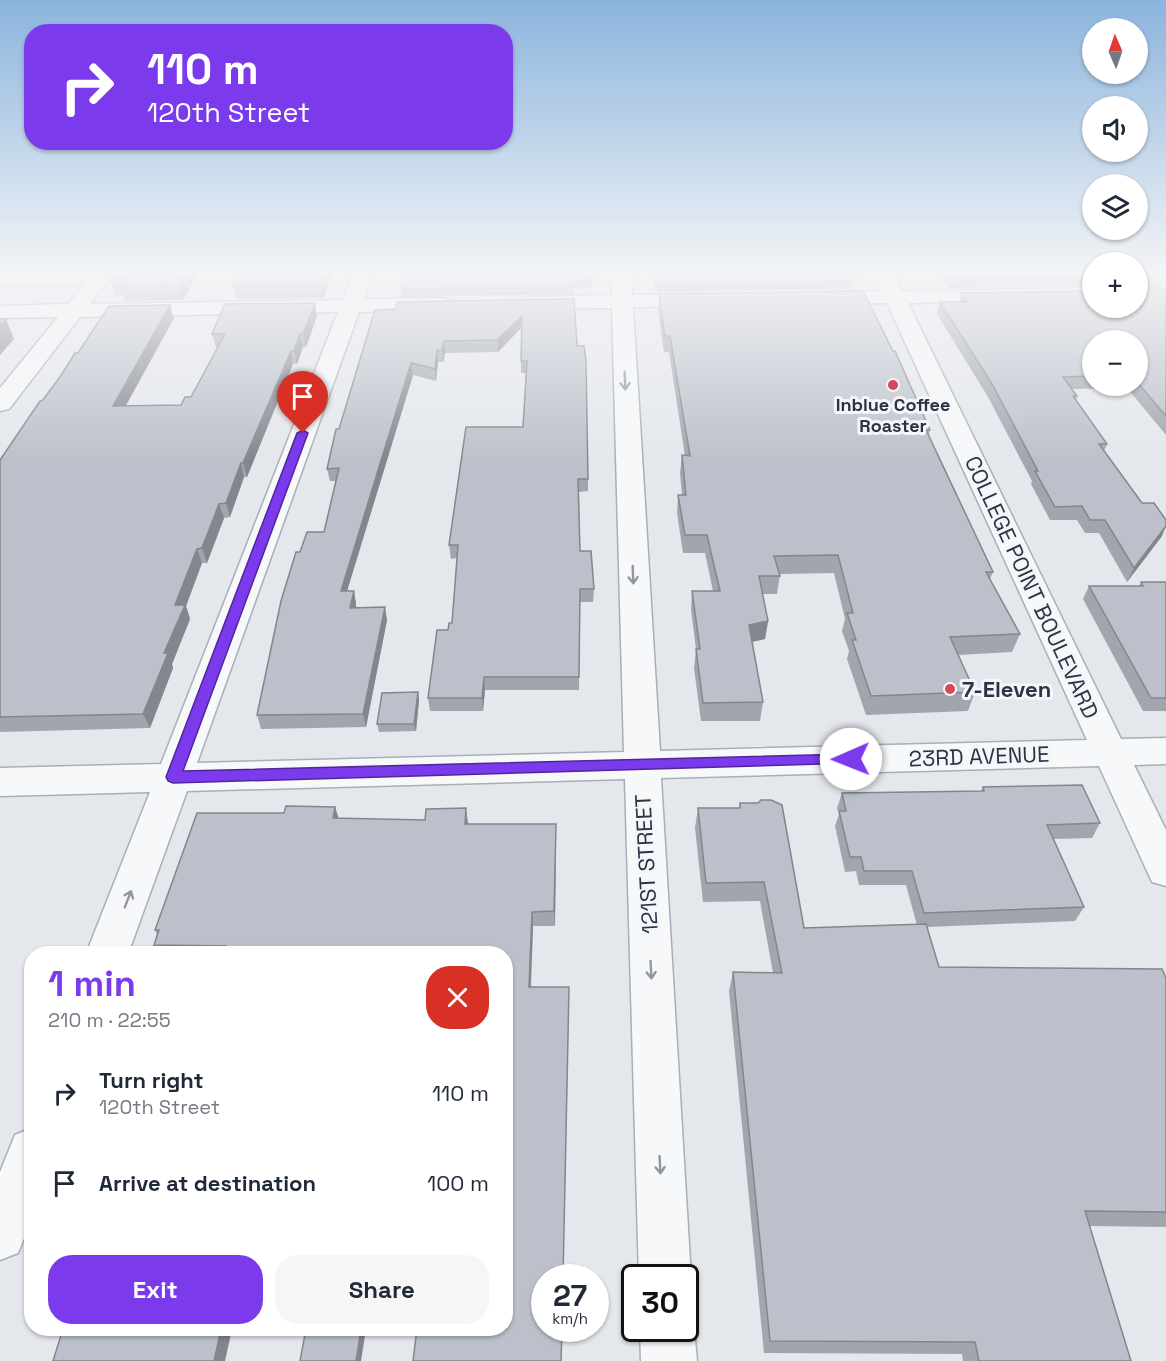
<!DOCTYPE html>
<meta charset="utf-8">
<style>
body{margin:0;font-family:"Space Grotesk",sans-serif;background:#f6f6f7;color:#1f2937;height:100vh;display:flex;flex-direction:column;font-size:22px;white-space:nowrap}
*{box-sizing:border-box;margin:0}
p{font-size:20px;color:#747a83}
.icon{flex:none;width:33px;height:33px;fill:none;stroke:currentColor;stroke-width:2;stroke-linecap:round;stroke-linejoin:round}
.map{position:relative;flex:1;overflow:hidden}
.sheet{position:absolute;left:24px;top:946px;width:489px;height:390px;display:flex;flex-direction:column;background:#fff;border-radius:24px;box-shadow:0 2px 4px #0004}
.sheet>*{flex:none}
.guide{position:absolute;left:24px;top:24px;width:489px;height:126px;border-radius:24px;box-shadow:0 2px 4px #0004;background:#7c3aed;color:#fff;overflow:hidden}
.needle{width:39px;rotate:358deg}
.controls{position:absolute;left:1082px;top:18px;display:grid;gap:12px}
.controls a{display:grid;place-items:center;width:66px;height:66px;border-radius:50%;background:#fff;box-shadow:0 2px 4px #0004;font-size:30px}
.speed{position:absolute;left:531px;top:1264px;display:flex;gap:12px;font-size:30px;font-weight:700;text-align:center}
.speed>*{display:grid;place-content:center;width:78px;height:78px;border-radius:50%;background:#fff;box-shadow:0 2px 4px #0004;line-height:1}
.speed small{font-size:15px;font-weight:400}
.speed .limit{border:3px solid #111;border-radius:9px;background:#fff;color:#111}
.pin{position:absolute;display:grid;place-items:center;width:51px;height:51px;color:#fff;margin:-62px -26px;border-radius:50% 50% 50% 0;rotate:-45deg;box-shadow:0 0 6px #0007}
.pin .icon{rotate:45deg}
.me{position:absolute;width:66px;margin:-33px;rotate:269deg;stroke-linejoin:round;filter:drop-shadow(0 0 4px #0008)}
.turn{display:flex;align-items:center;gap:21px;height:126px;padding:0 24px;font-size:27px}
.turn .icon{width:78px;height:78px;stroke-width:2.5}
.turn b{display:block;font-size:42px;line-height:51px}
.round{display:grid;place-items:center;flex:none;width:63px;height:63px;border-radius:24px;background:#f6f6f7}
.summary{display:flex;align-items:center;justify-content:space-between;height:102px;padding:0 24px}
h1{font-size:36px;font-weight:700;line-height:45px;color:#7c3aed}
.button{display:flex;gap:12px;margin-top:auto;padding:12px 24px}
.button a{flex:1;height:69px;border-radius:24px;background:#7c3aed;color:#fff;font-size:24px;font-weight:700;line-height:69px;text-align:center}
.button a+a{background:#f6f6f7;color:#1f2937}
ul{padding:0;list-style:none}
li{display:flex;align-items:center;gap:18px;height:90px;padding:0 24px}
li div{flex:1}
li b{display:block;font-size:22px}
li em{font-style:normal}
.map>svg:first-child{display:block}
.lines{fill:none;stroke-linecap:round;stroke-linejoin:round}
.minor-casing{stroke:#a9aeb7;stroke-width:3}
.minor{fill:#f7f8fa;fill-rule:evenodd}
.wall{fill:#a1a5ae;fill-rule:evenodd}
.shaded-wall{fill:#83868d}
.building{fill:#bbc0ca;stroke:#83868d;stroke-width:1.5}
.oneway{stroke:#9196a0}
.route{fill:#7c3aed;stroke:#51269a;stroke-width:1.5}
.poi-dot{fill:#d1495b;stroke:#f4f6f9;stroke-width:2}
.labels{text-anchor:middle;stroke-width:6;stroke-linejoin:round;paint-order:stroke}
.far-poi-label{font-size:18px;font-weight:bold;fill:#2b3445;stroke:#f4f6f9}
.street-label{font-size:22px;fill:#2b3445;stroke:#f4f6f9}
.poi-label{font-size:22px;font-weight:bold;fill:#2b3445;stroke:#f4f6f9;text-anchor:start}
</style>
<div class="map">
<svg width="1166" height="1361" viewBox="0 0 1166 1361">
<rect width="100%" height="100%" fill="#e4e7ec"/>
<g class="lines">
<g class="minor-casing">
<g id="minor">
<polygon points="96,271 116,271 90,304 343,300 354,271 374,271 364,299 442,298 449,300 452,304 449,308 442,310 359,312 197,763 624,752 612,308 530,309 523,307 520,303 523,299 530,297 612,295 611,271 631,271 632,295 703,294 710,296 713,300 710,304 703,306 633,307 660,751 1087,740 887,303 821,304 814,302 811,298 814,294 821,292 881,291 872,271 892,271 902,291 1092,288 1092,300 908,303 1121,739 1166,738 1166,764 1134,765 1166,830 1166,886 1152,882 1099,766 661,778 691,1278 686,1292 686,1278 639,1278 625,779 187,791 128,954 86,954 150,792 0,796 0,768 161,764 338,312 80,317 9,409 0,411 0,388 58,317 0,318 0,306 68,304 85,284 0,284 0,272"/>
<polygon points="32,1128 32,1219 18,1253 0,1260 0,1172 15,1135"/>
<polygon points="686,1310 694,1329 697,1361 641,1361 640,1329 686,1329"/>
</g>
</g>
<use href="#minor" class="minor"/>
</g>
<g class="wall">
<polygon points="115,271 199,271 183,300 125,301 123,295 114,295 109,279"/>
<polygon points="333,271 323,298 236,299 232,283"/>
<polygon points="592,271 592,288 573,288 573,294 402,297 401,289"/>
<polygon points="652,271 855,271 857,274 855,283 852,283 851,289 655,292"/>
<polygon points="937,271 1092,271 1092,286 948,288"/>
<polygon points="1158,271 1166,271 1166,280"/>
<path d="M1162,289L1166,290V435L1127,388L1072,389L1077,396L1076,400L1107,444L1104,451L1162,536L1127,582L1099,533H1085L1077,520H1050L1031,484L1032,481L988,397L937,314L940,302H959L961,293ZM1092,340H1137V386H1092Z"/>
<polygon points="659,294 930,430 929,435 993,572 990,579 1020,634 1012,652 958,655 975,692 968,711 866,715 847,659 849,651 842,631 845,619 834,573 780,574 777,594 762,594 768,621 765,639 752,642 763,702 760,721 701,721 694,668 696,649 691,610 692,591 713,591 705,553 683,553 677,513 678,495 682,495 680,473 682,455 685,456 669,352 664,352 658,310"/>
<polygon points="574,299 588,479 588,491 579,492 580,551 594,589 593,602 580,602 579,690 485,690 483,711 430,711 428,698 448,630 452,623 457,558 451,559 449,545 523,427 526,373 521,373 521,328 498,352 445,353 443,362 438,362 436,381 413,375 347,591 354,591 356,604 356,607 387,620 366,727 261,729 257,715 300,552 324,532 336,481 330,481 327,469 339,429 396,309"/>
<polygon points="315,303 317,316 306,347 303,347 297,364 293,364 247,477 244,477 230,517 224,518 207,563 202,563 186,606 190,619 172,664 173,668 150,728 0,732 0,460 42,401 78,353 174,318 125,406 181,405 191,397 218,347 216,347 212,334"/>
<polygon points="1141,582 1166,582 1166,711 1143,711 1083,599 1089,586 1139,586"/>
<polygon points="418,692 419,700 416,731 379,732 377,724"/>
<polygon points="983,787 1100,823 1092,838 1054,839 1084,907 1075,921 927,927 939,967 1166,978 1166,1227 1090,1226 1131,1361 963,1361 962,1354 764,1353 729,991 733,972 773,973 760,901 703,902 695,828 698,808 739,808 740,803 804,928 917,925 906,885 859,885 856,871 845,872 835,826 839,814 837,808 842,793 981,791"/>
<polygon points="335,807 338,818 468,824 556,839 555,926 533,926 531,987 569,1002 563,1278 544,1278 506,954 159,954 154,945 157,935 155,930 284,813"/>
</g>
<g class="shaded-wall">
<polygon points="186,271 199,271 183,300 179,284"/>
<polygon points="324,271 333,271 323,298 320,282"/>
<polygon points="315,303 317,316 306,347 303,334"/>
<polygon points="170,305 174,318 118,420 113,406"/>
<polygon points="522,316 522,327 498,352 497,340"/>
<polygon points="6,319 14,339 0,355 0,326"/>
<polygon points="300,334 303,347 297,364 294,351"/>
<polygon points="444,341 445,353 443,362 442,350"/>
<polygon points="437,350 438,362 436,381 435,369"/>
<polygon points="291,351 293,364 247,477 243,463"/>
<polygon points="411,363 413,375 343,604 341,591"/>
<polygon points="241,463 244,477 230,517 226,503"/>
<polygon points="219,504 224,518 207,563 202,548"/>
<polygon points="1166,526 1162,536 1127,582 1134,568"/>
<polygon points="197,549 202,563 186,606 190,619 172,664 173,668 150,728 143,714 164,653 175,605"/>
<polygon points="354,591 356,604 353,621 350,608"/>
<polygon points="385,607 387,620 366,727 363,714"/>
<polygon points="768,621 765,639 746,643 749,625"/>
<polygon points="484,677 485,690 483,711 482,698"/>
<polygon points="418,692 419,700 416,731 414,724"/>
<polygon points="335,807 340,822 333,818"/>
<polygon points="466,808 468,823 467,839 465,824"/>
<polygon points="556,824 556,839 555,926 554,911"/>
<polygon points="532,912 533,926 530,1001 529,987"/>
<polygon points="221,1329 232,1329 225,1361 214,1361"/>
<polygon points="361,1329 366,1329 361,1361 356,1361"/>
</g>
<g class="building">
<polygon points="115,271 186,271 179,284 120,285 124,279 109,279"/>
<polygon points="237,271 324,271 320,282 232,283"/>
<polygon points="406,271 592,271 592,280 573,281 573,287 401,289"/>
<polygon points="654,271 855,271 857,274 850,274 853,281 656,284"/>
<polygon points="947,271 1092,271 1092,275 951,277"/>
<polygon points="1137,271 1145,271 1162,289 1166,290 1166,416 1137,382 1137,340 1092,340 1092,376 1063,377 1077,396 1073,396 1107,444 1099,444 1142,503 1154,503 1166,520 1166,526 1134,568 1105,520 1090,520 1082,506 1055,507 1035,471 1038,471 992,384 940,302 967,302 961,293 1092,291 1092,308 1137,308"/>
<polygon points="863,291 893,351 895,351 930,430 926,430 993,572 986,572 1020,634 950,637 975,692 871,696 852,640 856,640 847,613 853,613 838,555 774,556 780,576 759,576 768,621 749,625 763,702 703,703 696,649 700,649 692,591 720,591 707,535 685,535 678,495 686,495 682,455 690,456 670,336 665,336 659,294"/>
<polygon points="574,299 577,346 584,346 586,362 588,479 578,479 580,551 591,551 594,589 580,589 579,677 484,677 482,698 428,698 437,630 448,630 449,623 452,623 458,545 449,545 466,427 523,427 527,361 521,361 522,316 497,340 444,341 442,350 437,350 435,369 411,363 341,591 354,591 350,608 385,607 363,714 257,715 281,601 296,552 300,552 307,532 324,532 339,468 327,469 336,429 339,429 375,310 396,309 397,302"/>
<polygon points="315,303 303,334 300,334 294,351 291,351 243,463 241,463 226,503 219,504 202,548 197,549 175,605 185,605 164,653 168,653 143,714 0,717 0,460 40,401 42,401 60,377 75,353 78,353 109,306 170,305 113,406 181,405 185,397 191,397 225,334 212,334 225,304"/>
<polygon points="0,319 6,319 0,326"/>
<polygon points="1141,582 1166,582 1166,698 1151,698 1089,586 1143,586"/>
<polygon points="418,692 414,724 377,724 382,693"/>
<polygon points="1082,785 1100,823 1047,825 1084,907 924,913 912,871 864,871 861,857 850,857 839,811 846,811 842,793 984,791 983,787"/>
<polygon points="761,800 771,800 782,805 804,928 926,924 939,967 1162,969 1166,978 1166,1212 1085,1211 1131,1361 979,1361 975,1342 770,1341 733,972 782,973 764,882 706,883 698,808 740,808 740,803 758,803"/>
<polygon points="286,806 335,807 333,818 425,820 426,809 466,808 465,824 556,824 554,911 532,912 529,987 569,987 563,1278 544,1278 544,1329 562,1329 561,1361 413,1361 417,1329 506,1329 506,954 223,954 226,946 154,945 159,930 155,930 197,813 284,813"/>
<polygon points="63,1329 221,1329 214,1361 53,1361"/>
<polygon points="306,1329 361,1329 356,1361 300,1361"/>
</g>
<defs><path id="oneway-shaft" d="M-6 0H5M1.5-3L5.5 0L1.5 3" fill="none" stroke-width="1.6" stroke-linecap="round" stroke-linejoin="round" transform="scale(1.5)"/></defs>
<g class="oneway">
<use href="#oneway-shaft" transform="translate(625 381) rotate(88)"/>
<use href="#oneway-shaft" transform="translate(633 575) rotate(88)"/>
<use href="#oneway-shaft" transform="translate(128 899) rotate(-69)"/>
<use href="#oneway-shaft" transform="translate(651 970) rotate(87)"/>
<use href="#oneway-shaft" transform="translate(660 1165) rotate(87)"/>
</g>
<linearGradient id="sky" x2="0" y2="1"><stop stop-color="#8bb4dd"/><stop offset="0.59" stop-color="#f3f4f6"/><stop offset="1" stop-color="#f3f4f6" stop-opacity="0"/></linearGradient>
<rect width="1166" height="461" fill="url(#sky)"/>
<polygon class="route" points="303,430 308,433 183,771 851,754 856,755 858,759 856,763 173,783 168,781 166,777 297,433"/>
<g class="poi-dot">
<circle cx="893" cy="385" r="6"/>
<circle cx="950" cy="689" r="6"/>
</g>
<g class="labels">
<g class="far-poi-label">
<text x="893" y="411">Inblue Coffee<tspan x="893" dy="21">Roaster</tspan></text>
</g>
<g class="street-label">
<text transform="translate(1032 587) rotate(65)" y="8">COLLEGE POINT BOULEVARD</text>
<text transform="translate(979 756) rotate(-2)" y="8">23RD AVENUE</text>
<text transform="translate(646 864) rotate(-93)" y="8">121ST STREET</text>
</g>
<g class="poi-label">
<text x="962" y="697">7-Eleven</text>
</g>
</g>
</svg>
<div class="controls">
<a><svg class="needle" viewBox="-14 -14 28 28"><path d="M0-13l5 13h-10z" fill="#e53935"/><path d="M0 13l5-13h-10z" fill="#747a83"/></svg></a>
<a><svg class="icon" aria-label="sound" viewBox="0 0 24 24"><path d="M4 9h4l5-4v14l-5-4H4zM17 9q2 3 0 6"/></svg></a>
<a><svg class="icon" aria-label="layers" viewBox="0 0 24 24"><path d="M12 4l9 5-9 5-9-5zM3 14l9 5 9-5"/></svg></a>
<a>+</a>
<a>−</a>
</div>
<div class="speed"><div>27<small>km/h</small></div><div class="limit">30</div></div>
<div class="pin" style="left:303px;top:433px;background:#d93025"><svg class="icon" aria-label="arrive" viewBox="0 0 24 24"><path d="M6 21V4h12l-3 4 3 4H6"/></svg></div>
<svg class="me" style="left:851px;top:759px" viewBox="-20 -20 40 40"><circle r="19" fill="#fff"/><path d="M0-13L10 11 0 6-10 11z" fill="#7c3aed"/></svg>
<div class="guide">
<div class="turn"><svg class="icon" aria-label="right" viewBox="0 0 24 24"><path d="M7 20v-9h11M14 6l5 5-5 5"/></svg><div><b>110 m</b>120th Street</div></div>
</div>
<section class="sheet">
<div class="summary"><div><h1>1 min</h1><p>210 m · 22:55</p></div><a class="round" style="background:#d93025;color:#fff"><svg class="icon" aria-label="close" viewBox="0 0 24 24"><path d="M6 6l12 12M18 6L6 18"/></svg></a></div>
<ul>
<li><svg class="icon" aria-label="right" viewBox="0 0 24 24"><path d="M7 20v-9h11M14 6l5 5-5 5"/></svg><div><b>Turn right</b><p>120th Street</p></div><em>110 m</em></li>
<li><svg class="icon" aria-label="arrive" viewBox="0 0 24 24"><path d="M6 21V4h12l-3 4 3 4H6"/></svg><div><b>Arrive at destination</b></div><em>100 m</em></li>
</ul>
<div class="button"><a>Exit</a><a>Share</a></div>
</section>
</div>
